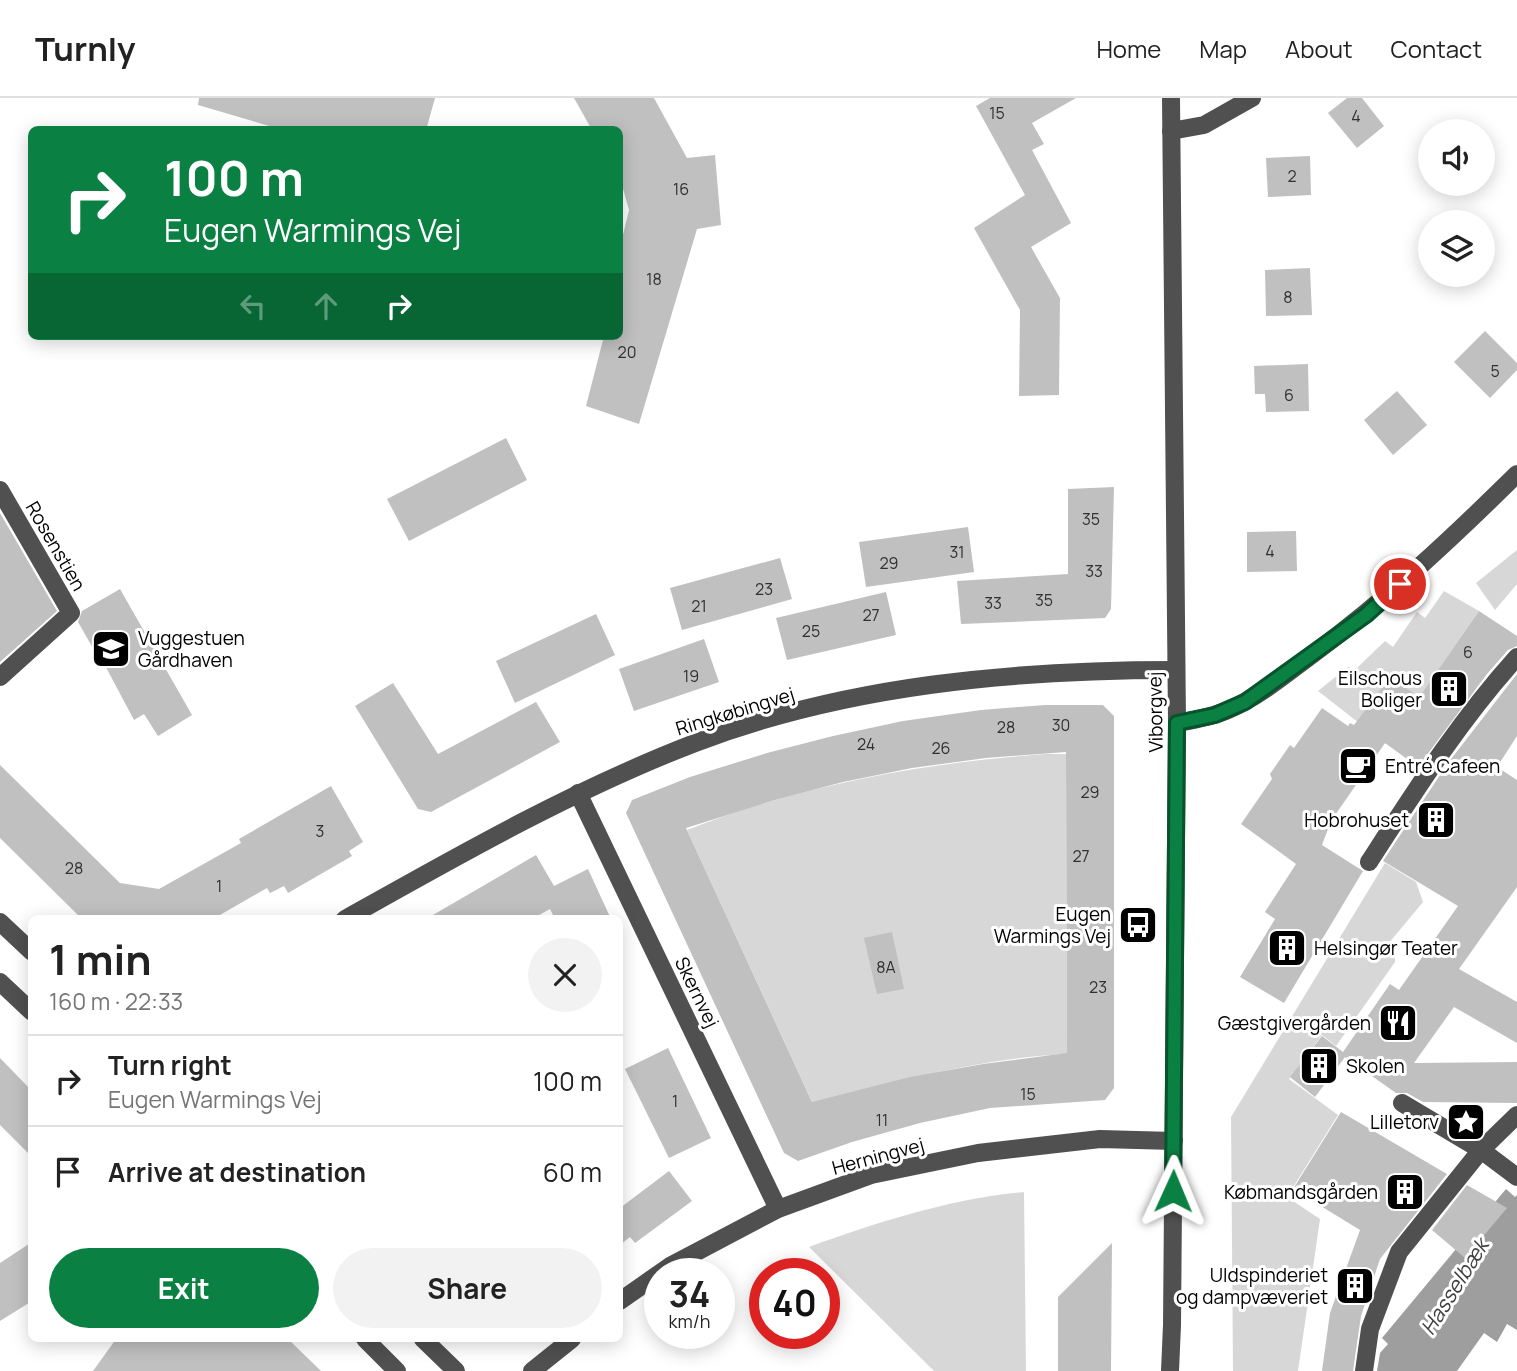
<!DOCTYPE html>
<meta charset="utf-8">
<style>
body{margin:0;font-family:Manrope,sans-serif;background:#f2f2f2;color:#222;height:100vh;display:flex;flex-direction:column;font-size:26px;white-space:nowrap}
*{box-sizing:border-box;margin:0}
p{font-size:23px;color:#767676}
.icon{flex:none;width:38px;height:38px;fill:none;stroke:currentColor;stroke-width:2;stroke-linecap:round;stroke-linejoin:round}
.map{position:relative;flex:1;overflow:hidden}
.panel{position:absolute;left:28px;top:817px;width:595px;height:427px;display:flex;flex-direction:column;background:#fff;border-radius:10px;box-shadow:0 4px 18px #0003}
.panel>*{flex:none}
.banner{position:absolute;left:28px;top:28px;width:595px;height:214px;border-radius:10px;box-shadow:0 4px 18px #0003;background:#0b8043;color:#fff;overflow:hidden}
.controls{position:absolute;left:1418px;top:21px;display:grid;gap:14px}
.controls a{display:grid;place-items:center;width:77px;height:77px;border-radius:50%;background:#fff;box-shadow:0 4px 18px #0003;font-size:35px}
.speed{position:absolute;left:644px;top:1160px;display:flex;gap:14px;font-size:35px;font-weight:700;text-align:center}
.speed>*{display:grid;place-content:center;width:91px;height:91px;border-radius:50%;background:#fff;box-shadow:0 4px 18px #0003;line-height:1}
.speed small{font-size:18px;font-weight:400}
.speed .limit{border:10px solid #d22;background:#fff;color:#111}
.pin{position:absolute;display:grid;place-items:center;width:60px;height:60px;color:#fff;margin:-30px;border:4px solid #fff;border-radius:50%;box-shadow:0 2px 7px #0007}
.me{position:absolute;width:77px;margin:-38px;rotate:1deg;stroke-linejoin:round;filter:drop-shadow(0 0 5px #0008)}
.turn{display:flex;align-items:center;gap:24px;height:147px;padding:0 21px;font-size:32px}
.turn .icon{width:91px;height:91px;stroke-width:2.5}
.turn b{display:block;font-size:49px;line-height:60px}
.lanes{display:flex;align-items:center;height:66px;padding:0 21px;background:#0003;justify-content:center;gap:35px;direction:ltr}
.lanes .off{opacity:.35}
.round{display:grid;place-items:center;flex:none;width:74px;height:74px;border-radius:37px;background:#f2f2f2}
.head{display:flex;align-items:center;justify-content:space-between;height:119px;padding:0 21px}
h1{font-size:42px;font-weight:700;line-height:52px}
.button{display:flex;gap:14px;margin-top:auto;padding:14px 21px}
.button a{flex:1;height:80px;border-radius:42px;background:#0b8043;color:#fff;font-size:28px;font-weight:700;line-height:80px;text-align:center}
.button a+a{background:#f2f2f2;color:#222}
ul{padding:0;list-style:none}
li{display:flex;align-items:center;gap:21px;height:91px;padding:0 21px;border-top:2px solid #e0e0e0}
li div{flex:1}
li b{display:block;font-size:26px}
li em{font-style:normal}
header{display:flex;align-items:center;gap:42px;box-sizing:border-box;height:98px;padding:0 35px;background:#fff;border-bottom:2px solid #e0e0e0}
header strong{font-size:33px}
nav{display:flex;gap:38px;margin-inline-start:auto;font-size:24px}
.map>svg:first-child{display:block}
.green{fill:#d7d7d7}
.water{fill:#9e9e9e}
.building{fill:#c0c0c0;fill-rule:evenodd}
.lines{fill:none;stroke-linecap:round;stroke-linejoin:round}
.minor{stroke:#505050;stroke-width:18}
.route-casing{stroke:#07532c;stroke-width:18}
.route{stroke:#0b8043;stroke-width:12}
.labels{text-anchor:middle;stroke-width:6;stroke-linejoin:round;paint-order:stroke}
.number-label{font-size:16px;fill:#303030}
.street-label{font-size:19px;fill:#000;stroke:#fff}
.poi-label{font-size:19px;fill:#000;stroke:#fff;text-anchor:end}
.water-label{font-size:21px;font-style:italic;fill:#3f3f3f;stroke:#fff}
</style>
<header>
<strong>Turnly</strong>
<nav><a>Home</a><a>Map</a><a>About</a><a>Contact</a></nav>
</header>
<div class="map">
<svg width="1517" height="1273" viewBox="0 0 1517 1273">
<rect width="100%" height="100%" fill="#fff"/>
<g class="green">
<polygon points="1517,452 1517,486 1495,512 1476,485"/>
<polygon points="1444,493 1479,513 1386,646 1318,593 1348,569 1355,572 1385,543 1393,549 1417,514 1425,520"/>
<path d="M1045,656H1066L1067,956C980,960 896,983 814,1008L687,732C801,687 923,665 1045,656Z"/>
<polygon points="1385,765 1416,784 1423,804 1388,846 1395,852 1395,864 1336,948 1322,937 1289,981 1338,1017 1287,1099 1320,1121 1298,1273 1233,1273 1231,1019"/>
<path d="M1024,1094L1026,1273H934L809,1149C878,1124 950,1101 1024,1094Z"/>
</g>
<polygon class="water" points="1506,1091 1515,1099 1517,1097 1517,1232 1507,1226 1497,1244 1484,1235 1457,1273 1377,1273 1380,1255 1388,1246 1382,1240"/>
<g class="building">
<polygon points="199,0 435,0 426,32 283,32 198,7"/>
<polygon points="574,0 654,0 687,60 715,57 721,127 697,131 639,326 586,308 604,238 620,238 620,149 629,112 620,80 620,32 592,32"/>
<polygon points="990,0 1076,0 1032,25 1044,46 1032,52 1071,125 1031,149 1060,200 1059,297 1019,298 1020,212 974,130 1025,97 976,8"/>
<polygon points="1347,0 1362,0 1384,28 1357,50 1328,15"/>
<polygon points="1310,58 1311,97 1268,99 1266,60"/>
<polygon points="1310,170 1312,217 1266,218 1265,172"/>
<polygon points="1485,233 1517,265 1517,272 1490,300 1454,264"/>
<polygon points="1308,266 1309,313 1266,314 1265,296 1255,296 1254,268"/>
<polygon points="1397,293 1427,327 1393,357 1364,322"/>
<polygon points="506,340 527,382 409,443 387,401"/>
<polygon points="1114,389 1111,511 1105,520 961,526 957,483 1068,476 1068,391"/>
<polygon points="0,415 57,513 0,564"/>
<polygon points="968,429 974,474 866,489 859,444"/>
<polygon points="1296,433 1297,473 1247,474 1247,434"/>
<polygon points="780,460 792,501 682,532 670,490"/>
<polygon points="120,491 192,617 158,638 144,616 134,622 100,558 98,559 78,524 82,513"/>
<polygon points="886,494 896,537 787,562 776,520"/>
<polygon points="1479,513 1517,538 1517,548 1508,552 1487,576 1418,669 1385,645 1331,723 1322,747 1363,773 1284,905 1240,879 1275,821 1265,814 1296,766 1241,726 1272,681 1270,676 1290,647 1294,650 1322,610 1348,628 1350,625 1354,627 1390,579 1419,599"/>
<polygon points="596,516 615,557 515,605 496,563"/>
<polygon points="704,541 719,584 634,613 619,571"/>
<polygon points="1517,576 1517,638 1497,669 1517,682 1517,789 1459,871 1517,904 1517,945 1454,909 1414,965 1517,964 1517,1005 1423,1004 1407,995 1396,995 1345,959 1315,999 1290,979 1322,938 1343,954 1390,886 1399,892 1458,808 1383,763 1448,665"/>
<polygon points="393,585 438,656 536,604 560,644 431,714 418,711 355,608"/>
<path d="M1045,607H1103L1114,618V990L1105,1002L990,1010L920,1025L852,1044L798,1063L784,1055L626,715L632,702L690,679L767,655L833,638L903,623L981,612ZM1066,654L1067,955L983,966L910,979L812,1004L686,730L775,702L843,684L912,670L986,660Z"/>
<polygon points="0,667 120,785 159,791 241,745 239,741 331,688 363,744 349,753 352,758 288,795 284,788 270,795 267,790 213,821 82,821 0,740"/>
<polygon points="536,757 554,788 588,771 611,821 555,821 550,811 532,821 426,821"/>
<polygon points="892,834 904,891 877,896 864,840"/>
<polygon points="668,950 711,1040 669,1060 625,971"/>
<polygon points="0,960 32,993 32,1059 0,1027"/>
<polygon points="1341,1014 1447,1076 1380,1161 1361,1218 1353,1273 1322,1273 1330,1215 1360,1132 1293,1091"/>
<polygon points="669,1073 692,1103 635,1145 630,1139 620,1147 620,1110"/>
<polygon points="1467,1087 1507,1110 1465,1160 1432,1132"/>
<polygon points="32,1144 32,1203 0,1223 0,1165"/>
<polygon points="1112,1145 1111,1273 1058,1273 1058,1199"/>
<polygon points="116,1241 288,1241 321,1273 93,1273"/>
</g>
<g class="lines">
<g class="minor">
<polyline points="1171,33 1204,27 1252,0"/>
<polyline points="0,392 71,515 0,579"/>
<path d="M1177,625C1194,622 1212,619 1228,612C1259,599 1286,576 1313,556C1386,502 1452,440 1517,376"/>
<polyline points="578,695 778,1111"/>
<path d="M1369,764C1415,693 1460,622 1517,559"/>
<path d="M345,821C459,757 573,692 695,645C847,587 1014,572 1175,572"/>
<polyline points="0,824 32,854"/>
<polyline points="0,884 32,914"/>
<polyline points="1402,1005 1481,1052 1517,1079"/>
<polyline points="620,1203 670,1168 778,1111 871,1077 978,1055 1100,1041 1174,1043"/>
<polyline points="365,1241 397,1273"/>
<polyline points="423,1241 456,1273"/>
<polyline points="532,1273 572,1241"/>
<polyline points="1170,1273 1172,1227 1177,625 1171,0"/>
<polyline points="1364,1273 1370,1231 1399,1154 1481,1052 1517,1017"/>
</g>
</g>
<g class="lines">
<g class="route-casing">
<polyline id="route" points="1173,1093 1177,625 1215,617 1245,604 1366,517 1400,486"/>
</g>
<use href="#route" class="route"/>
</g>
<defs>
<g id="school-square" transform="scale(2.0125)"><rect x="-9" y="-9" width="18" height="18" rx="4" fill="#000" stroke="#fff"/><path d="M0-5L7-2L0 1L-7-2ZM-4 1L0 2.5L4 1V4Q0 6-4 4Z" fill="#fff"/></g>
<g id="building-square" transform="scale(2.0125)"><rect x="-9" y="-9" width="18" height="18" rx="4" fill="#000" stroke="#fff"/><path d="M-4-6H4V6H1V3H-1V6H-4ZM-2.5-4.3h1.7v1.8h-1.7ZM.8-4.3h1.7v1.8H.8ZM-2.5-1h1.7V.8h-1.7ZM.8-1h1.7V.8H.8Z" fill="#fff"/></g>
<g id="cafe-square" transform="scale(2.0125)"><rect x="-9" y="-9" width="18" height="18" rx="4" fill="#000" stroke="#fff"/><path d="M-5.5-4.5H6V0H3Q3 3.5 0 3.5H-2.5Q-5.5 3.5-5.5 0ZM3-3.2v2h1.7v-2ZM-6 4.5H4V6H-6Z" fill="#fff"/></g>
<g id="bus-square" transform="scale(2.0125)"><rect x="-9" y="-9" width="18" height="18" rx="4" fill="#000" stroke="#fff"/><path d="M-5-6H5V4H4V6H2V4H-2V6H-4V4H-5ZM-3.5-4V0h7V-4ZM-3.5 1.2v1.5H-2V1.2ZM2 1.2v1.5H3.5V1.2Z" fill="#fff"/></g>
<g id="restaurant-square" transform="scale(2.0125)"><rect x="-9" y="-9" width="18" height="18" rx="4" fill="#000" stroke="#fff"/><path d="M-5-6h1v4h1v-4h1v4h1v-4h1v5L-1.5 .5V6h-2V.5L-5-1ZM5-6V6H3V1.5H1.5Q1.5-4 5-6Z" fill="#fff"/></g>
<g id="sight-square" transform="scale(2.0125)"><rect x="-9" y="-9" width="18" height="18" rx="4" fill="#000" stroke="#fff"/><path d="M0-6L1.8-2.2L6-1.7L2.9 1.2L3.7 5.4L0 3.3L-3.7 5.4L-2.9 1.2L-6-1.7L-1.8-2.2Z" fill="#fff"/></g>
</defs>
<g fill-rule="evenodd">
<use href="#school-square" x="111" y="551"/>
<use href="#building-square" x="1449" y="591"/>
<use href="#cafe-square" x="1358" y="668"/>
<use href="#building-square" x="1436" y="722"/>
<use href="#bus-square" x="1138" y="827"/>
<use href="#building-square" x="1287" y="850"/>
<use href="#restaurant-square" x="1398" y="925"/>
<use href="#building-square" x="1319" y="968"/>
<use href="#sight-square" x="1466" y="1024"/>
<use href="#building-square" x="1405" y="1094"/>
<use href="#building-square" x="1355" y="1188"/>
</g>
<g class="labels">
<g class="number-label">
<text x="997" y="21">15</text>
<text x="1356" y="24">4</text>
<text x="1292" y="84">2</text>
<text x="681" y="97">16</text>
<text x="654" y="187">18</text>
<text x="1288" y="205">8</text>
<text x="627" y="260">20</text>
<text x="1495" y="279">5</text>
<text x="1289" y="303">6</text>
<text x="1091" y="427">35</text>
<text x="1270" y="459">4</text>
<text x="957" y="460">31</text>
<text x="889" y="471">29</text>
<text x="1094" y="479">33</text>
<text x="764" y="497">23</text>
<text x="1044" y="508">35</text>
<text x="993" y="511">33</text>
<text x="699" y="514">21</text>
<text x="871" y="523">27</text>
<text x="811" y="539">25</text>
<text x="1468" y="560">6</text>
<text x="691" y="584">19</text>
<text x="1061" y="633">30</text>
<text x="1006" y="635">28</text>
<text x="866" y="652">24</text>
<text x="941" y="656">26</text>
<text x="1090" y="700">29</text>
<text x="320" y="739">3</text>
<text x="1081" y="764">27</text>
<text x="74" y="776">28</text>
<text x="219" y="794">1</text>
<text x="886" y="875">8A</text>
<text x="1098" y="895">23</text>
<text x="1028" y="1002">15</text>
<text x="675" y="1009">1</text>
<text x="882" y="1028">11</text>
</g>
<g class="street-label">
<text transform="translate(56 448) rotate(60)" y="7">Rosenstien</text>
<text transform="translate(735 613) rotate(-17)" y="7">Ringkøbingvej</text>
<text transform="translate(1155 614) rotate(-91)" y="7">Viborgvej</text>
<text transform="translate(697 894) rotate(64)" y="7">Skernvej</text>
<text transform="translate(878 1058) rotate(-15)" y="7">Herningvej</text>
</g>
<g class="poi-label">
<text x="138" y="547" text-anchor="start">Vuggestuen<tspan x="138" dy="22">Gårdhaven</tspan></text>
<text x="1422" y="587">Eilschous<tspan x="1422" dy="22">Boliger</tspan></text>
<text x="1385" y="675" text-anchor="start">Entré Cafeen</text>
<text x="1409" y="729">Hobrohuset</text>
<text x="1111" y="823">Eugen<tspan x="1111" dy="22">Warmings Vej</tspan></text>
<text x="1314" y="857" text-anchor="start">Helsingør Teater</text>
<text x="1371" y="932">Gæstgivergården</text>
<text x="1346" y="975" text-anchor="start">Skolen</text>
<text x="1439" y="1031">Lilletorv</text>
<text x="1378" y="1101">Købmandsgården</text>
<text x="1328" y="1184">Uldspinderiet<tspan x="1328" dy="22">og dampvæveriet</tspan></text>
</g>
<g class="water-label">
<text transform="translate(1455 1189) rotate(-58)" y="7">Hasselbæk</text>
</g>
</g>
</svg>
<div class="controls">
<a><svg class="icon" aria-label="sound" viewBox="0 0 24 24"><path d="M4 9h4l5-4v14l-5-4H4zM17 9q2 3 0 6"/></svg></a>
<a><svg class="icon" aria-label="layers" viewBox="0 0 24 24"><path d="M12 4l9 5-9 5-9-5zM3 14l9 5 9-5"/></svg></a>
</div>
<div class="speed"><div>34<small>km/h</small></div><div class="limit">40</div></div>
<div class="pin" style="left:1400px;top:486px;background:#d93025"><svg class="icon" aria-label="arrive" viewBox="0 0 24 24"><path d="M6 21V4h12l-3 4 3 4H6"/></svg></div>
<svg class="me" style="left:1173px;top:1093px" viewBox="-20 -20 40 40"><path d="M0-17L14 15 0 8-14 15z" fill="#0b8043" stroke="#fff" stroke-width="4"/></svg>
<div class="banner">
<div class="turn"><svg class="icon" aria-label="right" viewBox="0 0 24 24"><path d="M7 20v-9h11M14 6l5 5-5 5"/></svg><div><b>100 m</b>Eugen Warmings Vej</div></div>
<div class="lanes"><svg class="icon off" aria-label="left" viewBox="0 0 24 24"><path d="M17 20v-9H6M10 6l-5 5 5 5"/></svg><svg class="icon off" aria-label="ahead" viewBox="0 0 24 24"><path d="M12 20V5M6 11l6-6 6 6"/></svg><svg class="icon" aria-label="right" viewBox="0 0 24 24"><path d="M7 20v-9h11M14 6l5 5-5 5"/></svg></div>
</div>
<section class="panel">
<div class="head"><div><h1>1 min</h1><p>160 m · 22:33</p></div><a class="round"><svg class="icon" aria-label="close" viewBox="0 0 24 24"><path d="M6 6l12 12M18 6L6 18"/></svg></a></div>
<ul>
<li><svg class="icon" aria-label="right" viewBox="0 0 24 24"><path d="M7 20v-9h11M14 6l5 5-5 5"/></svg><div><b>Turn right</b><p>Eugen Warmings Vej</p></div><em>100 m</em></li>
<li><svg class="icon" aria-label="arrive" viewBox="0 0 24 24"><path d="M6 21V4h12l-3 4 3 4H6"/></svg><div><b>Arrive at destination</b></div><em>60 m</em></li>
</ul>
<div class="button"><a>Exit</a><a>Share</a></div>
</section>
</div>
